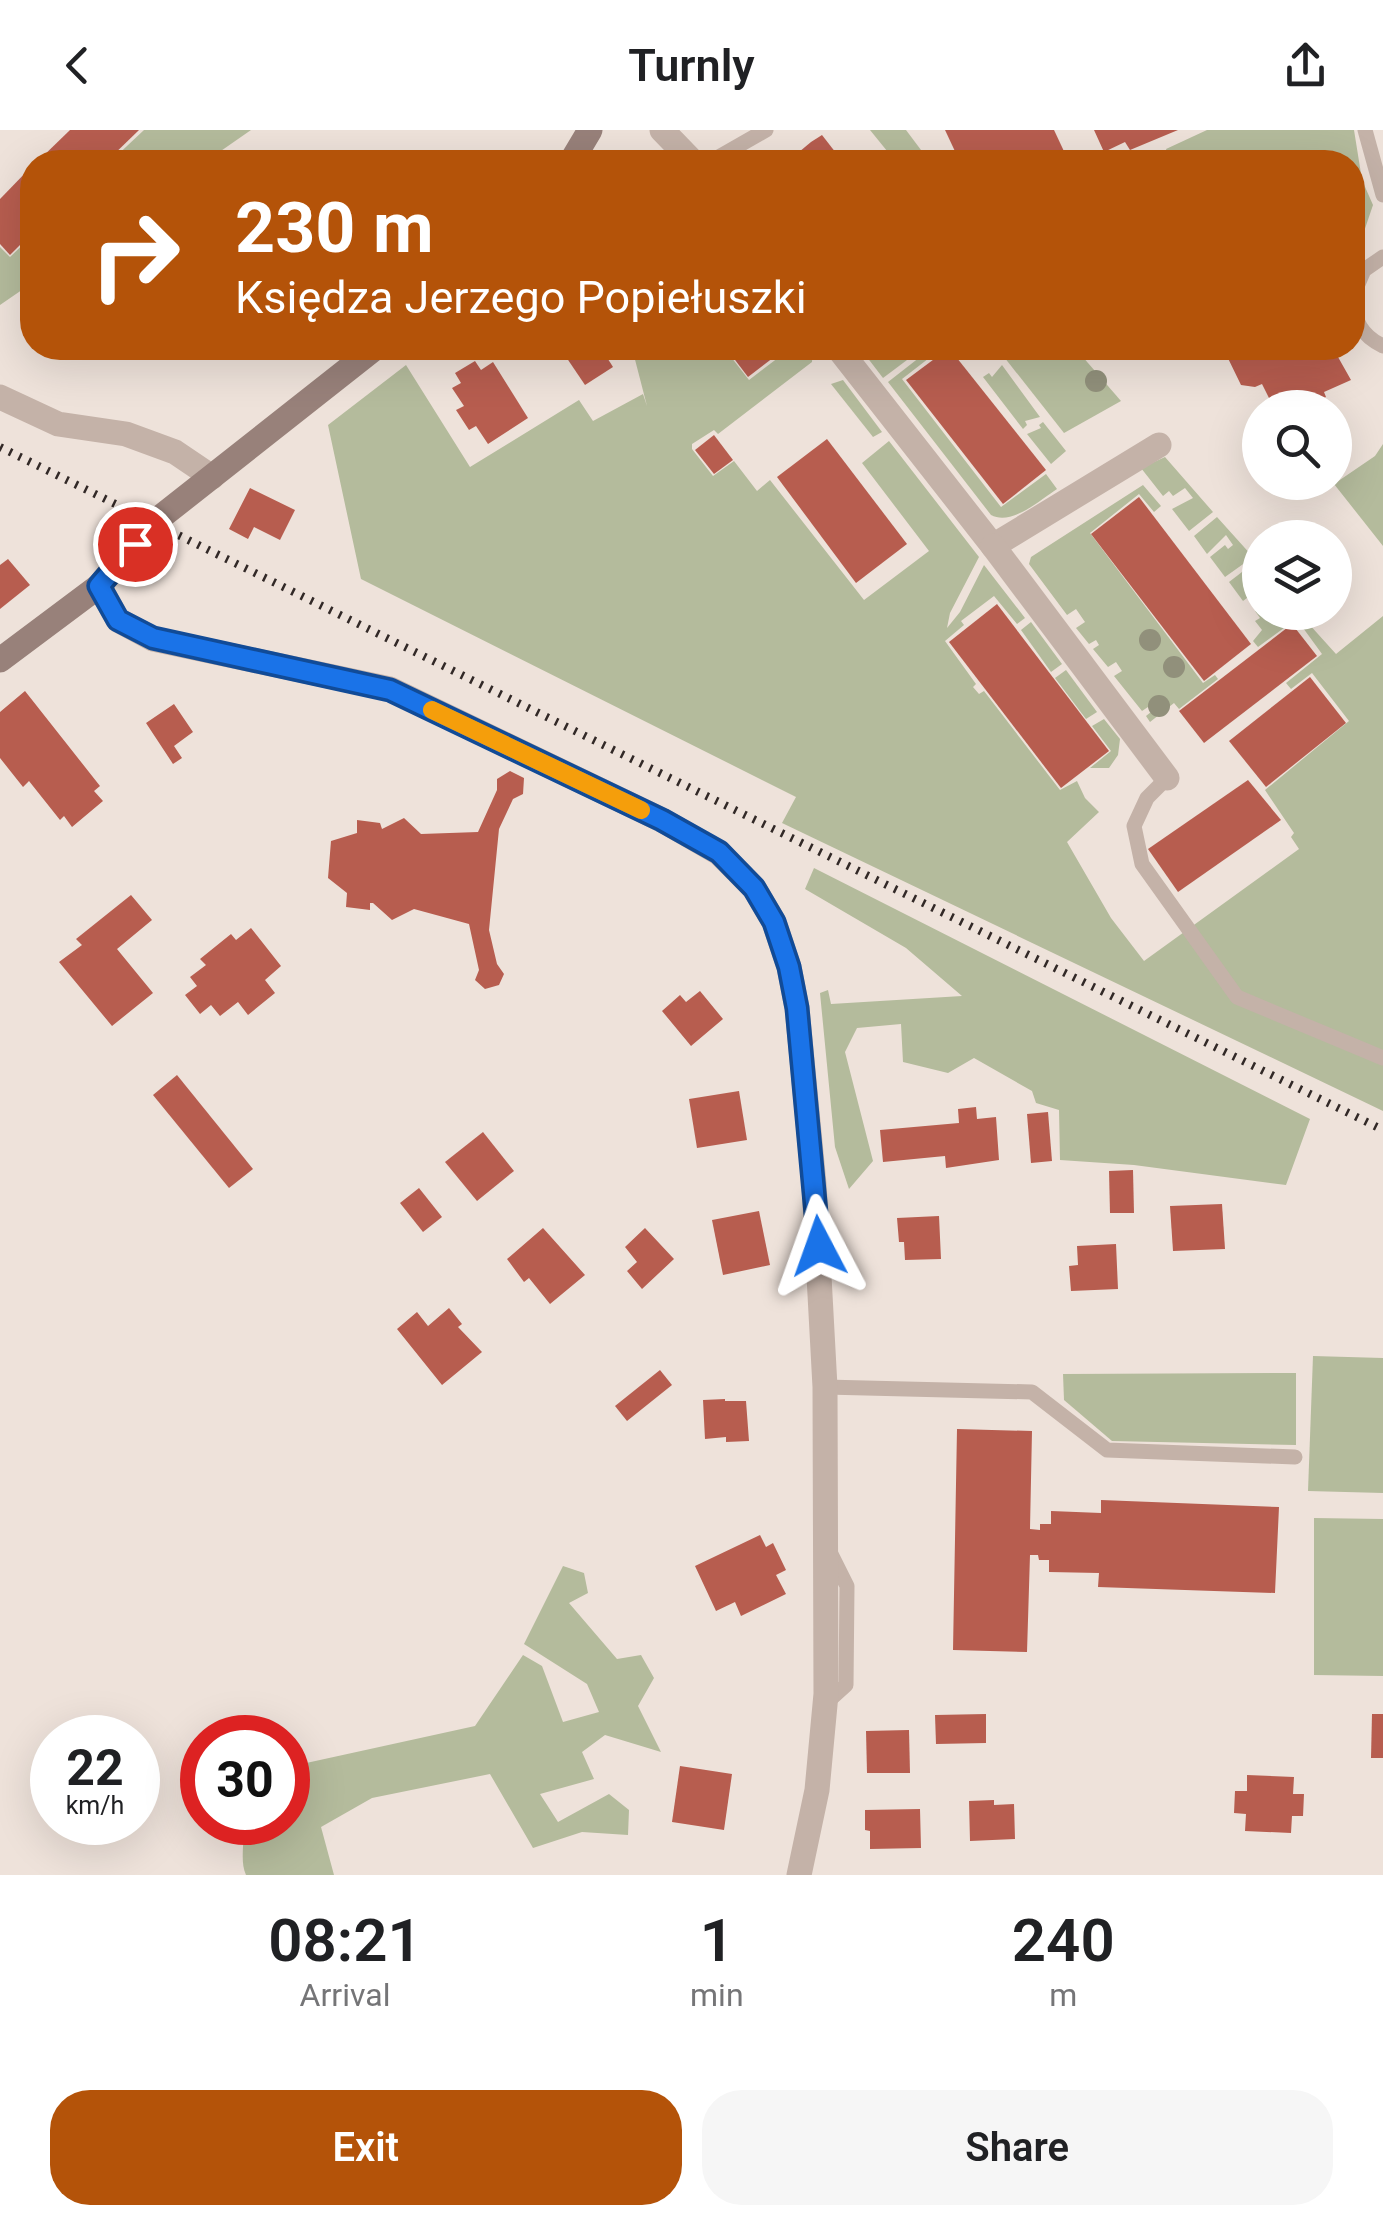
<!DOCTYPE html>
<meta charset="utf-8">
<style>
body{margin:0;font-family:Roboto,sans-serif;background:#f6f6f6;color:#202124;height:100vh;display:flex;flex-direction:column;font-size:38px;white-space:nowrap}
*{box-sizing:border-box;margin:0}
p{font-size:32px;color:#757577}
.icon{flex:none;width:55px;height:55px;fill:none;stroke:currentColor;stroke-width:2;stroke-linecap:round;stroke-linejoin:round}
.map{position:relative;height:1745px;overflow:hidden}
.panel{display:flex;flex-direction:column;background:#fff;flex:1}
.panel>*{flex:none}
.top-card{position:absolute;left:20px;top:20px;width:1345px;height:210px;border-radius:40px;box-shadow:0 10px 40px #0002;background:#b45309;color:#fff;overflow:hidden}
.controls{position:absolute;left:1242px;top:260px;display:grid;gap:20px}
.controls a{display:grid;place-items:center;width:110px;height:110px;border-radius:50%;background:#fff;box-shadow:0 10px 40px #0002;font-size:50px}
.speed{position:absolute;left:30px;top:1585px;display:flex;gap:20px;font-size:50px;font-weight:700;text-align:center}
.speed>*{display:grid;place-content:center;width:130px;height:130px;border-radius:50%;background:#fff;box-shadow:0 10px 40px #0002;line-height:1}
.speed small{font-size:25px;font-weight:400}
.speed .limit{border:15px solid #d22;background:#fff;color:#111}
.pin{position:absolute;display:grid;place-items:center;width:85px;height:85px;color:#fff;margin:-42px;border:5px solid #fff;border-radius:50%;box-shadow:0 2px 10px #0007}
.me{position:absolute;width:110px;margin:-55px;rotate:356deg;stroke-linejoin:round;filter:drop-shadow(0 0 8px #0008)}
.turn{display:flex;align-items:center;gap:35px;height:210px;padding:0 50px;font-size:45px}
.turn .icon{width:130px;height:130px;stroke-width:2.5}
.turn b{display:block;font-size:70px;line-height:85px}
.eta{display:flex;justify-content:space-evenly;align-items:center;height:170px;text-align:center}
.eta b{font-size:60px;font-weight:600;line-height:70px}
.button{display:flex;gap:20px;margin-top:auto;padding:20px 50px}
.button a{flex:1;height:115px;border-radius:40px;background:#b45309;color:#fff;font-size:40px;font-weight:600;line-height:115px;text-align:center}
.button a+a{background:#f6f6f6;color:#202124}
header{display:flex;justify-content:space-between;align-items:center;height:130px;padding:0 50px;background:#fff;font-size:45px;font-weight:600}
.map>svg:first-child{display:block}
.green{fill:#b4bb9c}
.building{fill:#b75d4f}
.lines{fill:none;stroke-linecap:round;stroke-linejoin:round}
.lane{stroke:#c4b2a8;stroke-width:15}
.street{stroke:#c4b2a8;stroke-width:25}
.secondary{stroke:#98817a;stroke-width:25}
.rail{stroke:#322927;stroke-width:8;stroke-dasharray:2.5 8;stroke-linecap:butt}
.tree{fill:#91907b}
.route-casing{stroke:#114b97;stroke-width:25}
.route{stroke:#1a73e8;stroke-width:18}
.slow{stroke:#f59e0b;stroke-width:18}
</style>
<header><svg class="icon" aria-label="back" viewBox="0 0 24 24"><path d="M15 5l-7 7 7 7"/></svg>Turnly<svg class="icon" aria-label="share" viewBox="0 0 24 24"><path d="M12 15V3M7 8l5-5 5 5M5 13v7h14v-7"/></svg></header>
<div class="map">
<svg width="1383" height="1745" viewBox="0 0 1383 1745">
<rect width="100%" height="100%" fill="#eee2da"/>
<g class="green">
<polygon points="144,0 251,0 205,32 110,32"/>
<polygon points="870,0 906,0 930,32 896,32"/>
<polygon points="1207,0 1354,0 1362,50 1373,75 1353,134 1352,32 1170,32 1166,19"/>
<polygon points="32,106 32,153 0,175 0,117 10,127"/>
<polygon points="632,218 724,218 749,250 791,218 813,218 812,232 718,304 714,300 692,314 692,319 713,346 734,331 757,361 770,350 864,470 929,421 862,333 889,311 979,427 950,483 947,498 960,482 984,435 1025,488 1017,494 994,466 961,491 964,495 945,511 976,554 973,557 979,564 984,561 1060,660 1077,651 1085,668 1099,682 1067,712 1111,788 1144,831 1299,719 1291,707 1294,703 1265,660 1349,591 1312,543 1291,559 1286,553 1322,524 1298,491 1282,483 1299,483 1336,524 1383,486 1383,981 782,693 796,667 361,449 328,295 406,235 470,337 579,270 593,291 643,264 647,276"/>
<polygon points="860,218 923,218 883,248"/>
<polygon points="997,218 1075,218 1121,271 1064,303"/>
<path d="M929,220L933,225L902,249L1001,377L1046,344L1057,359C1040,370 1012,396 991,385L888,252Z"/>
<polygon points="1002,235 1040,287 1025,291 1027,295 1023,299 983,247 989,243 992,247"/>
<polygon points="843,250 882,302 873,307 831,254"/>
<polygon points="1043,292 1066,321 1051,334 1027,304 1041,298 1039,295"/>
<polygon points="1383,314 1383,416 1334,354 1375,326"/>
<polygon points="1165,327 1213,382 1189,401 1172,379 1193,368 1185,358 1173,366 1169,361 1163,366 1141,338"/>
<polygon points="1143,355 1161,376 1154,382 1139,364 1090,403 1203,553 1215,545 1218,549 1179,579 1174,573 1150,592 1146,586 1151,582 1148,577 1142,581 1114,546 1122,541 1116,532 1108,537 1093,519 1099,515 1096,510 1089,514 1076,498 1085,492 1076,479 1067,485 1029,434 1031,427"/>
<polygon points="1217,387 1253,427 1225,447 1210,427 1225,415 1228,419 1233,415 1226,405 1207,424 1194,406"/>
<polygon points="1255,432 1260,438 1260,458 1243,471 1229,452"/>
<polygon points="1255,481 1292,492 1258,517 1253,511 1262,500 1255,491 1260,488"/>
<polygon points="1031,492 1062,534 1051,542 1021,500"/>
<polygon points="1066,540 1097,582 1086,589 1055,548"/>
<polygon points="1104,589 1120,609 1118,625 1109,638 1090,638 1111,621 1092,596"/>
<polygon points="814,738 1310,989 1286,1055 1134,1035 1060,1030 1059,980 1036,973 1032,961 974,928 948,943 903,932 901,894 857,898 845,922 873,1031 849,1059 835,1017 820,863 828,860 831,874 962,866 906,818 805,759"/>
<polygon points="1313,1226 1383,1228 1383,1363 1308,1361"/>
<polygon points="1296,1243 1296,1315 1112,1311 1064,1270 1063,1244"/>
<polygon points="1314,1388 1383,1389 1383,1546 1314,1545"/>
<path d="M563,1436L584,1443L588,1463L569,1473L617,1529L641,1525L654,1548L638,1576L661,1622L605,1605L582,1622L594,1649L540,1664L558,1692L609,1664L629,1680L628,1705L582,1702L533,1718L490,1644L372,1668L321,1697L334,1745H246C239,1730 246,1710 242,1693L288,1692V1637L475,1596L523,1525L542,1536L563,1592L599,1582L587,1554L524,1514Z"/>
</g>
<g class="building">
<polygon points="70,0 139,0 106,32 37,32"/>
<polygon points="945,0 1054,0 1069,32 960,32"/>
<polygon points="1094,0 1178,0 1130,20 1125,12 1104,22"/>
<polygon points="822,5 843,32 787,32 811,12"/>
<polygon points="32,36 32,103 10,125 0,114 0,69"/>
<polygon points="560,218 601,218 613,237 585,255"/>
<polygon points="726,218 786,218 748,247"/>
<polygon points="949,218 1046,340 1003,374 906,250"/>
<polygon points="1223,218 1338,218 1342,225 1338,227 1351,250 1324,262 1326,267 1303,278 1274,278 1262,254 1255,257 1241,255"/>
<polygon points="475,231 481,240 493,232 528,288 488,314 476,296 469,300 456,280 464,276 452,258 461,253 455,243"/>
<polygon points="714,305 733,330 714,344 695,320"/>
<polygon points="827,309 907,414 856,453 777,347"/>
<polygon points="250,358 295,380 280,410 254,397 248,409 229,399"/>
<polygon points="1139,367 1251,514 1204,551 1091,404"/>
<polygon points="8,429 30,455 0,479 0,435"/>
<polygon points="997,474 1109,621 1061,658 949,512"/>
<polygon points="1292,494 1317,526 1204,613 1179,581"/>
<polygon points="1310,547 1346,593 1266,657 1229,611"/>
<polygon points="25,561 100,656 94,661 103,671 72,697 64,686 60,690 29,651 23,657 0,628 0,582"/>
<polygon points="174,574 193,602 174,616 182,628 173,634 146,593"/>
<polygon points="510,641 524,648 523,664 513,669 499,699 489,800 497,834 504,844 499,855 485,859 475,850 479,840 469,794 414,779 392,790 373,773 370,773 370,780 346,777 347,763 328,748 331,711 357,703 357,690 380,693 382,699 404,688 421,704 478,702 497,660 497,649"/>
<polygon points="1248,650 1281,690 1178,762 1148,719"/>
<polygon points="131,765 152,790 117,819 153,863 112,896 59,832 82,815 76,809"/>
<polygon points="251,798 281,836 265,850 275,863 248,885 238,872 220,886 211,875 200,884 185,865 197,856 190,847 206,835 200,829 231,804 236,810"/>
<polygon points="700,861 723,889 691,916 662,881 680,865 686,872"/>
<polygon points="177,945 253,1039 229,1058 153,965"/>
<polygon points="739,961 747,1010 697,1018 689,969"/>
<polygon points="976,977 977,989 996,987 999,1030 946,1038 945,1026 883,1032 880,1000 959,993 958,979"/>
<polygon points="1048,982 1052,1031 1031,1033 1027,984"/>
<polygon points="483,1002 514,1041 477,1071 445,1032"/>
<polygon points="1133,1040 1134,1083 1110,1083 1109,1041"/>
<polygon points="419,1058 442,1087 423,1102 400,1073"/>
<polygon points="1222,1074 1225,1119 1173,1121 1170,1076"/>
<polygon points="759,1081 770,1135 723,1145 712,1090"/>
<polygon points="939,1086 941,1129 905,1130 904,1112 899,1112 897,1088"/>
<polygon points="543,1098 585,1145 550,1174 529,1148 524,1152 507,1129"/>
<polygon points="645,1098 674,1129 642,1159 627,1141 637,1132 625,1117"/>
<polygon points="1116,1114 1118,1159 1071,1161 1069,1136 1078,1135 1077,1116"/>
<polygon points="449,1178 462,1194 458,1197 482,1222 442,1255 397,1199 417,1182 428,1196"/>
<polygon points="660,1240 672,1255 627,1291 615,1276"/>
<polygon points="725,1269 725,1271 746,1271 749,1311 726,1312 726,1307 705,1309 703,1270"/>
<polygon points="957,1299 1032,1301 1030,1399 1040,1400 1040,1394 1051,1394 1051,1381 1101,1383 1101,1370 1279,1377 1275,1463 1098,1457 1099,1443 1049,1442 1049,1430 1039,1430 1038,1425 1030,1425 1027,1522 953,1520"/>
<polygon points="760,1405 766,1417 773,1413 786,1440 776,1445 786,1464 741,1486 735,1472 716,1481 695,1436"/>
<polygon points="986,1584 986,1613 936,1614 935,1585"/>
<polygon points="1372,1584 1383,1584 1383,1628 1371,1628"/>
<polygon points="909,1600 910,1643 867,1643 866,1601"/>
<polygon points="680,1636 732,1644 724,1700 672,1692"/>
<polygon points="1247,1645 1294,1647 1293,1664 1304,1664 1303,1686 1292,1686 1291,1703 1245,1701 1246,1684 1234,1683 1235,1661 1247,1661"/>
<polygon points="994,1670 994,1675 1014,1674 1015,1709 970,1711 969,1671"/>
<polygon points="920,1679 921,1718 870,1719 870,1701 865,1700 865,1680"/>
</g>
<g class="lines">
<g class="lane">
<polyline points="1365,0 1383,65"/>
<polyline points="710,32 766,0"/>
<path d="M1352,168C1354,191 1362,206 1383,216"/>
<polyline points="1352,168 1364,140 1383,127"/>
<polyline points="1167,648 1147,668 1134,696 1142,734 1237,867 1383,928"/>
<polyline points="825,1257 1032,1262 1107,1320 1295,1327"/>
<polyline points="825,1574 846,1555 847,1456 830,1422"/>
</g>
<g class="street">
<polyline points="662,0 693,32"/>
<polyline points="838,218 993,416 1159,315"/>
<polyline points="0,267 58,294 126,304 175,322 212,347"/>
<polyline points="993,416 1167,648"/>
<polyline points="99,456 118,490 153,509 390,559 662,690 719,723 754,758 774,792 789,837 797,878 814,1054 825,1257 826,1564 817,1660 799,1745"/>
</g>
<g class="secondary">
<polyline points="571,32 590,0"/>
<polyline points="0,530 99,456 153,393 375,218"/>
</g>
<polyline class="rail" points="0,317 1383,1000"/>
</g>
<g class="tree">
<circle cx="1096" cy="251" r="11"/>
<circle cx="1150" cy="510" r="11"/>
<circle cx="1174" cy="537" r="11"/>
<circle cx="1159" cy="576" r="11"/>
</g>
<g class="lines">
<g class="route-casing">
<polyline id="route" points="135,414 99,456 118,490 153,508 390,560 662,690 719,722 754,758 774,792 789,837 797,878 819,1116"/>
</g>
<use href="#route" class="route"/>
<polyline class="slow" points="432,580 641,680"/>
</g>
</svg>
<div class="controls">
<a><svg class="icon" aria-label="search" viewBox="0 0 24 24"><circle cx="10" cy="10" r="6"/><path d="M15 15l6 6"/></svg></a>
<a><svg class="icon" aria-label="layers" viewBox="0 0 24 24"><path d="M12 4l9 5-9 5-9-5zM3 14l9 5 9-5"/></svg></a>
</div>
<div class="speed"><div>22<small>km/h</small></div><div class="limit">30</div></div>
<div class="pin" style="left:135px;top:414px;background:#d93025"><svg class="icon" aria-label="arrive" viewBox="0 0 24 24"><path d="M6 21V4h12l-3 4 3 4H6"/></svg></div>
<svg class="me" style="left:819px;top:1116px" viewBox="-20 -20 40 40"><path d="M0-17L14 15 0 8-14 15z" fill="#1a73e8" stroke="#fff" stroke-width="4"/></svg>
<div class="top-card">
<div class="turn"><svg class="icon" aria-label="right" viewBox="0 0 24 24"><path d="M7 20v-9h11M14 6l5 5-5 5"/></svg><div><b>230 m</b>Księdza Jerzego Popiełuszki</div></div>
</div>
</div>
<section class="panel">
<div class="eta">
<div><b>08:21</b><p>Arrival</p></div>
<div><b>1</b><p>min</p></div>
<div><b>240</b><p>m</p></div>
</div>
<div class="button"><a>Exit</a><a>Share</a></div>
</section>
